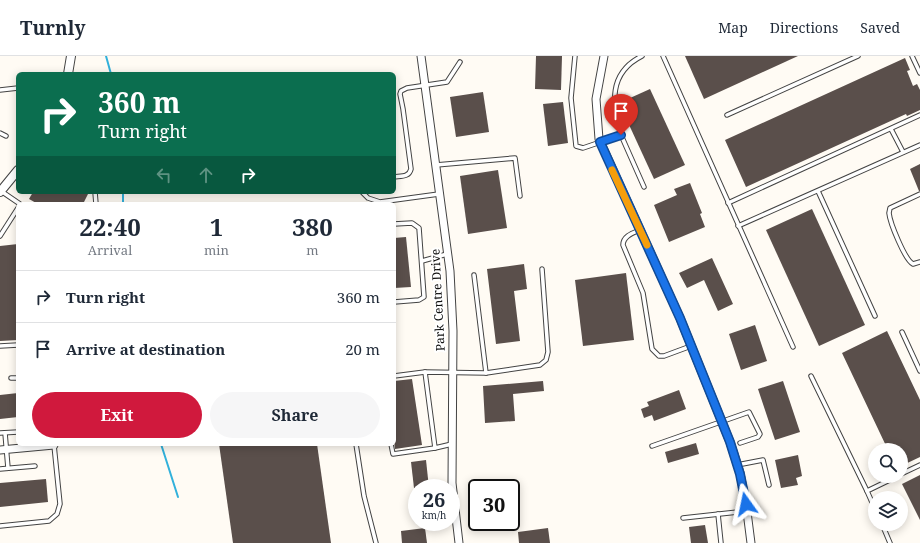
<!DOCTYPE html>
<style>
body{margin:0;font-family:"Noto Serif",serif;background:#f6f6f7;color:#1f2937;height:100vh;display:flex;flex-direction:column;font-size:15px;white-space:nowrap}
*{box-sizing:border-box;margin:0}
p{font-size:13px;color:#747a83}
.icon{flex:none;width:22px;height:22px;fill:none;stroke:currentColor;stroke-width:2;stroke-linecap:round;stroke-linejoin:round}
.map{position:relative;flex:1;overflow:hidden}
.drawer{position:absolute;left:16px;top:146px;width:380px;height:244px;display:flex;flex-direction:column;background:#fff;border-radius:6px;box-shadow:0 2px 10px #0003}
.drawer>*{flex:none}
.top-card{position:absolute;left:16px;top:16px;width:380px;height:122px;border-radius:6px;box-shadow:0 2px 10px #0003;background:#0b6e4f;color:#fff;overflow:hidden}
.controls{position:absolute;left:868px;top:387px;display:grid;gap:8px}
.controls a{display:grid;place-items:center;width:40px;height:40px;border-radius:50%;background:#fff;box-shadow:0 2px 10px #0003;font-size:20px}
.speed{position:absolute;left:408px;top:423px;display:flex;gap:8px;font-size:20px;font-weight:700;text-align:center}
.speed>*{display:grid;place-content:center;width:52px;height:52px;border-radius:50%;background:#fff;box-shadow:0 2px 10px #0003;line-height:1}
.speed small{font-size:10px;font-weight:400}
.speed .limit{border:2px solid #111;border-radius:6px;background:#fff;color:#111}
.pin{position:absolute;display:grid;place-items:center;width:34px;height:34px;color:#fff;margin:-41px -17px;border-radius:50% 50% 50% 0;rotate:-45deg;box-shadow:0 0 4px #0007}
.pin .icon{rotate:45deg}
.me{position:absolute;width:44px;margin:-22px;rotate:348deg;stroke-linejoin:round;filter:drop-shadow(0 0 3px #0008)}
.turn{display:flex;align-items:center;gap:14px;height:84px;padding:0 16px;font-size:18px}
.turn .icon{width:52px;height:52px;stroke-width:2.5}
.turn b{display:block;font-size:28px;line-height:34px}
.lanes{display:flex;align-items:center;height:38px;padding:0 16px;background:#0003;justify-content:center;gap:20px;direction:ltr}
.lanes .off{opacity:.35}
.eta{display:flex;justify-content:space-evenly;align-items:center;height:68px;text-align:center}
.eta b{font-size:24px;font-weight:700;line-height:28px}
.primary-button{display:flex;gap:8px;margin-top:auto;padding:8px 16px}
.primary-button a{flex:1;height:46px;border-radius:24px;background:#d0193d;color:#fff;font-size:16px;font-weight:700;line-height:46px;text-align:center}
.primary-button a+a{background:#f6f6f7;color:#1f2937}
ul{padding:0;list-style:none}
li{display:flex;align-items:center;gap:12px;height:52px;padding:0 16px;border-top:1px solid #e0e1e3}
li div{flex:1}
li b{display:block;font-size:15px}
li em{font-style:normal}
header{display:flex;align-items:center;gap:24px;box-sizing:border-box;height:56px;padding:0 20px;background:#fff;border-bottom:1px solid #e0e1e3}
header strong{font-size:19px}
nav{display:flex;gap:22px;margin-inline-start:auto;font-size:14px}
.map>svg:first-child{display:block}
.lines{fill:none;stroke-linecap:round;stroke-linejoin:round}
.stream{stroke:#32b1db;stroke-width:2}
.building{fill:#5a4f4b}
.service-casing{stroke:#434343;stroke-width:5.5}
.minor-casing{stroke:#434343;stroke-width:9}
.tertiary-casing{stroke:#434343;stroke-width:10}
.service{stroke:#fff;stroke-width:3.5}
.minor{stroke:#fff;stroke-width:7}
.tertiary{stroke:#fff;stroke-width:8}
.route-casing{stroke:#114b97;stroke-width:10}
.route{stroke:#1a73e8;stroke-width:7}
.slow{stroke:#f59e0b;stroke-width:7}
.labels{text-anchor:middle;stroke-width:4;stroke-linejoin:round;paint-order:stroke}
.street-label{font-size:12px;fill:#101010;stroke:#fff}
</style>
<header>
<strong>Turnly</strong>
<nav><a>Map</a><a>Directions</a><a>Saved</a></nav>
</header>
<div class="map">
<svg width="920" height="487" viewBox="0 0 920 487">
<rect width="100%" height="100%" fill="#fffbf4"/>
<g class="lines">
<g class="stream">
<polyline points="106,0 111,18"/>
<polyline points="123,148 123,136"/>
<polyline points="161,388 178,441"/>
</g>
</g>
<g class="building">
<polygon points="536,0 562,0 561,34 535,33"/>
<polygon points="685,0 798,0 704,43"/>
<polygon points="905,2 910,14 907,15 913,30 917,28 920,34 920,54 907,60 906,58 746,131 725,84"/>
<polygon points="650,33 685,109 654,123 619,47"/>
<polygon points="483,36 489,76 456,81 450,41"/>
<polygon points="563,46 568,87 548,90 543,48"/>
<polygon points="920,108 920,135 919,135 910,113"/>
<polygon points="498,114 507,172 468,178 460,120"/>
<polygon points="690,127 702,157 700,158 705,171 669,186 654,149 677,139 674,133"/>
<polygon points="33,136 89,136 83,148 38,148 29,143"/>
<polygon points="812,153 865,269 819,290 766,174"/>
<polygon points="406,181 411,231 394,232 394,182"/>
<polygon points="18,188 18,284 0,285 0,190"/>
<polygon points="712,202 733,248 718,255 704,224 687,232 679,217"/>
<polygon points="524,208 527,233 514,235 520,285 496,288 487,213"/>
<polygon points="626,217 634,284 583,290 575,224"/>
<polygon points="755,269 767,305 741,314 729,278"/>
<polygon points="887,275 920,344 920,401 901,410 901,394 888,394 842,297"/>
<polygon points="412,323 422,389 395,393 394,385 394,325"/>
<polygon points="543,325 544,335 513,338 515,365 485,367 483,330"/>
<polygon points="783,325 800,376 775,384 758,333"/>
<polygon points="679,334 686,353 654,365 652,359 644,362 641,353 649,350 647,346"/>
<polygon points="18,337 18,361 0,363 0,339"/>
<polygon points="696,387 699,398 668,407 665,396"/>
<polygon points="219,388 317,388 331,487 233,487"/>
<polygon points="798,399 802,420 796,422 798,429 781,432 775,404"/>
<polygon points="426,404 429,432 414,432 411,406"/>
<polygon points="920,419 920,464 902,428"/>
<polygon points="46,423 48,446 0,451 0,427"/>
<polygon points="705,469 708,487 691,487 689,471"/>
<polygon points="425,472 427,487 402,487 401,475"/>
<polygon points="548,472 550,487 519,487 518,476"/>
</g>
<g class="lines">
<g class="service-casing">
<g id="service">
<polyline points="575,0 571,42 576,90 583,92 621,79 644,131"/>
<polyline points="663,0 793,291"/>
<polyline points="912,0 920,17"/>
<polyline points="0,34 18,32"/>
<polyline points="727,59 858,0"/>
<polyline points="891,73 903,96"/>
<polyline points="0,77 6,80"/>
<path d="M621,79C612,48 608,17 642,0"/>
<polyline points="436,109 515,102 520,140"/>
<path d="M394,121C402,120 409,121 411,113L403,53L400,38L401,35L407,32L447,26L460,6"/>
<polyline points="1,135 20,148"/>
<polyline points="818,135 875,260"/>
<polyline points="95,136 96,148"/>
<polyline points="362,136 368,142 380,146 439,138"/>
<path d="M920,138L890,152L889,157C890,167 905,204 913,208L920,206"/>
<polyline points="728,147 920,59"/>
<polyline points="394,168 412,167 419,172 424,241 419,244 394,246"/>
<polyline points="738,170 920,89"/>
<path d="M640,174C633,177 623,180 623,189L643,237L652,293L659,300H664L691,290"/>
<polyline points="0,180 18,152"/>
<polyline points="422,205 447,198"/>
<polyline points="474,219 486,317"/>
<polyline points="902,276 920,315"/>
<polyline points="0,290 18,289"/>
<polyline points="394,320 425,316"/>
<polyline points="811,320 867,435"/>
<polyline points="11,322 18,322"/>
<polyline points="0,377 18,376"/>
<polyline points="5,377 8,412"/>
<polyline points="356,388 364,440 376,487"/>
<polyline points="391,388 393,398 435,392"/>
<polyline points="452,388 435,392 425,316 486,317 540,309 546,304 548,296 542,213"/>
<polyline points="652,390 749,356 760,378 758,381 740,387"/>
<polyline points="737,409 763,404 769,429"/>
<polyline points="0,413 35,410"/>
<polyline points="901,418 920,409"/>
<polyline points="875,453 867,435 898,420"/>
<polyline points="718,458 721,487"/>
<polyline points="683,462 747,455"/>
<polyline points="882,468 890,487"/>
<polyline points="0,470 49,465 57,458 60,448 54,389"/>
</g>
</g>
<g class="minor-casing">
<g id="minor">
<polyline points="421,0 450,215 453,275 452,427 459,487"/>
<polyline points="604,0 596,43 599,83 680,262 730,386 740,417 746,448 751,487"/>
<polyline points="0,394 54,389"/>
</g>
</g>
<g class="tertiary-casing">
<g id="tertiary">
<polyline points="68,18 71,0"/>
<polyline points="0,136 18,114"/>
</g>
</g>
<use href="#service" class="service"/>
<use href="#minor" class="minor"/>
<use href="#tertiary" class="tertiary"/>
</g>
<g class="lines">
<g class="route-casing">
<polyline id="route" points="621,79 600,86 680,262 730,386 740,418 746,448"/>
</g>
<use href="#route" class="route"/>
<polyline class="slow" points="612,114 647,189"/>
</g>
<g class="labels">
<g class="street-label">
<text transform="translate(438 244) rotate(-93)" y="4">Park Centre Drive</text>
</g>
</g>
</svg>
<div class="controls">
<a><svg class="icon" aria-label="search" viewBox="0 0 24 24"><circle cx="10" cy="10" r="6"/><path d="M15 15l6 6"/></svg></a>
<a><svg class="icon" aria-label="layers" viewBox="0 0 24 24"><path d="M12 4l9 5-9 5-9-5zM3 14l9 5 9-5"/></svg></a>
</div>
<div class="speed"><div>26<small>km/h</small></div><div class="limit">30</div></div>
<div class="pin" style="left:621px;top:79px;background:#d93025"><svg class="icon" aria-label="arrive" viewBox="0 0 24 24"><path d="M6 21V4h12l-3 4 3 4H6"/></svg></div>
<svg class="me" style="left:746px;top:448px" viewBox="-20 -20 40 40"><path d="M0-17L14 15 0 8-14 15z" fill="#1a73e8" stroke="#fff" stroke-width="4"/></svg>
<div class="top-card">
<div class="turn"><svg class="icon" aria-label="right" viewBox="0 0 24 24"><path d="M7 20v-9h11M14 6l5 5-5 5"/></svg><div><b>360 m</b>Turn right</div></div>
<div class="lanes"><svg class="icon off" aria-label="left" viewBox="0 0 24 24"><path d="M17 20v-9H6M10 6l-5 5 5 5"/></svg><svg class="icon off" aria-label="ahead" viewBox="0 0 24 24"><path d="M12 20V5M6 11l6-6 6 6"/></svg><svg class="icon" aria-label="right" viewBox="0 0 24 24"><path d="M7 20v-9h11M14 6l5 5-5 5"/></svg></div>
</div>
<section class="drawer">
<div class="eta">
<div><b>22:40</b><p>Arrival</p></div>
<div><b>1</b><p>min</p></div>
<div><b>380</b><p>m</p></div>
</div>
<ul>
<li><svg class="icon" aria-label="right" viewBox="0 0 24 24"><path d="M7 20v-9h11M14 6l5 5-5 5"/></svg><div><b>Turn right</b></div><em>360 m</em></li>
<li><svg class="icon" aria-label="arrive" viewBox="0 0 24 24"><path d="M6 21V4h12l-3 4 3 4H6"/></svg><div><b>Arrive at destination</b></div><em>20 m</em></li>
</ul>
<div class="primary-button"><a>Exit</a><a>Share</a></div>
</section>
</div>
